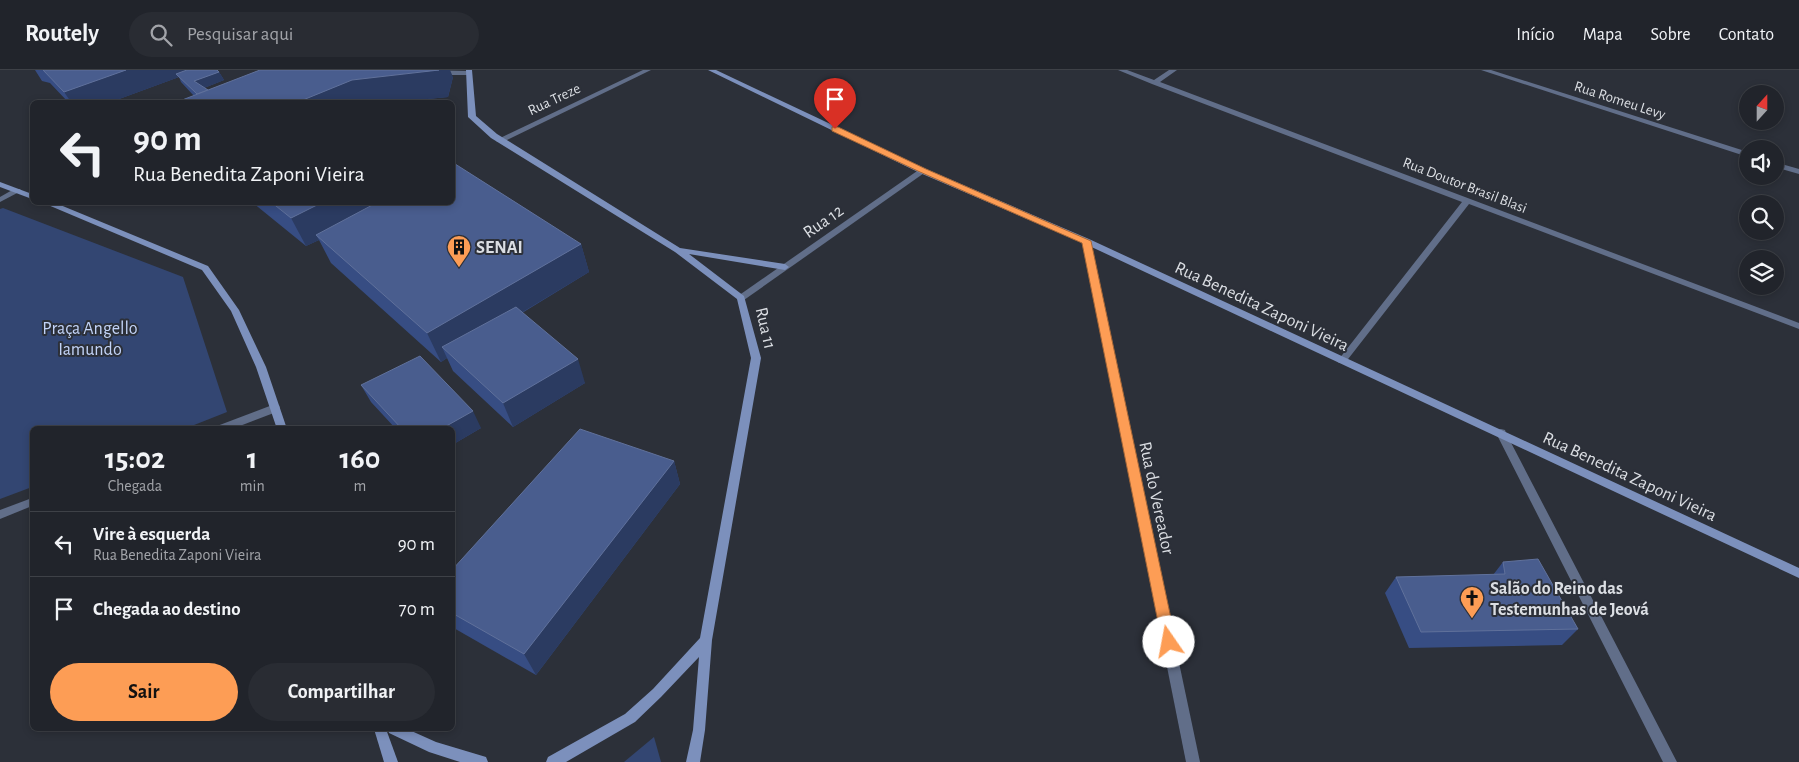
<!DOCTYPE html>
<html lang="pt">
<meta charset="utf-8">
<style>
body{margin:0;font-family:"Alegreya Sans",sans-serif;background:#292c33;color:#f1f3f6;height:100vh;display:flex;flex-direction:column;font-size:19px;white-space:nowrap}
*{box-sizing:border-box;margin:0}
p{font-size:16px;color:#a2a4a9}
.icon{flex:none;width:28px;height:28px;fill:none;stroke:currentColor;stroke-width:2;stroke-linecap:round;stroke-linejoin:round}
.map{position:relative;flex:1;overflow:hidden}
.sheet{position:absolute;left:30px;top:356px;width:425px;height:305px;display:flex;flex-direction:column;background:#21242b;border-radius:8px;box-shadow:0 2px 8px #0003,0 0 0 1px #3e4147}
.sheet>*{flex:none}
.top-card{position:absolute;left:30px;top:30px;width:425px;height:105px;border-radius:8px;box-shadow:0 2px 8px #0003,0 0 0 1px #3e4147;background:#21242b;color:#f1f3f6;overflow:hidden}
.needle{width:32px;rotate:21deg}
.controls{position:absolute;left:1739px;top:15px;display:grid;gap:10px}
.controls a{display:grid;place-items:center;width:45px;height:45px;border-radius:50%;background:#21242b;box-shadow:0 2px 8px #0003,0 0 0 1px #3e4147;font-size:25px}
.pin{position:absolute;display:grid;place-items:center;width:42px;height:42px;color:#fff;margin:-51px -21px;border-radius:50% 50% 50% 0;rotate:-45deg;box-shadow:0 0 5px #0007}
.pin .icon{rotate:45deg}
.me{position:absolute;width:55px;margin:-28px;rotate:348deg;stroke-linejoin:round;filter:drop-shadow(0 0 4px #0008)}
.turn{display:flex;align-items:center;gap:18px;height:105px;padding:0 20px;font-size:22px}
.turn .icon{width:65px;height:65px;stroke-width:2.5}
.turn b{display:block;font-size:35px;line-height:42px}
.eta{display:flex;justify-content:space-evenly;align-items:center;height:85px;text-align:center}
.eta b{font-size:30px;font-weight:700;line-height:35px}
.button{display:flex;gap:10px;margin-top:auto;padding:10px 20px}
.button a{flex:1;height:58px;border-radius:30px;background:#fd9d55;color:#111;font-size:20px;font-weight:700;line-height:58px;text-align:center}
.button a+a{background:#292c33;color:#f1f3f6}
ul{padding:0;list-style:none}
li{display:flex;align-items:center;gap:15px;height:65px;padding:0 20px;border-top:1px solid #3e4147}
li div{flex:1}
li b{display:block;font-size:19px}
li em{font-style:normal}
header{display:flex;align-items:center;gap:30px;box-sizing:border-box;height:70px;padding:0 25px;background:#21242b;border-bottom:1px solid #3e4147}
header strong{font-size:24px}
nav{display:flex;gap:28px;margin-inline-start:auto;font-size:18px}
.search{width:350px;height:45px;background:#292c33;display:flex;align-items:center;gap:12px;box-sizing:border-box;padding:0 18px;border-radius:28px;color:#a2a4a9;font-size:19px}
.map>svg:first-child{display:block}
.green{fill:#334672}
.lines{fill:none;stroke-linecap:round;stroke-linejoin:round}
.lane{fill:#616e89;fill-rule:evenodd}
.street{fill:#616e89;fill-rule:evenodd}
.secondary{fill:#7c90bc;fill-rule:evenodd}
.wall{fill:#374d83}
.shaded-wall{fill:#2b3b61}
.building{fill:#495d8e;stroke:#60719b}
.route{fill:#fd9d55;stroke:#a46637}
.labels{text-anchor:middle;stroke-width:4;stroke-linejoin:round;paint-order:stroke}
.far-street-label{font-size:15px;fill:#dbdee3;stroke:#2c3039}
.street-label{font-size:18px;fill:#dbdee3;stroke:#2c3039}
.poi-label{font-size:18px;font-weight:bold;fill:#dbdee3;stroke:#2c3039;text-anchor:start}
.park-label{font-size:18px;fill:#c2d3f7;stroke:#2c3039}
</style>
<header>
<strong>Routely</strong>
<div class="search"><svg class="icon" aria-label="search" viewBox="0 0 24 24"><circle cx="10" cy="10" r="6"/><path d="M15 15l6 6"/></svg>Pesquisar aqui</div>
<nav><a>Início</a><a>Mapa</a><a>Sobre</a><a>Contato</a></nav>
</header>
<div class="map">
<svg width="1799" height="692" viewBox="0 0 1799 692">
<rect width="100%" height="100%" fill="#2c3039"/>
<g class="green">
<polygon points="3,138 183,207 227,342 184,359 32,359 32,417 0,429 0,139"/>
<polygon points="654,667 661,692 624,692"/>
</g>
<g class="lines">
<g class="lane">
<polygon points="419,0 469,1 472,3 469,5 435,5"/>
<polygon points="643,0 651,0 503,72 497,72 496,70"/>
</g>
<g class="street">
<polygon points="1118,0 1127,0 1154,10 1169,0 1177,0 1160,12 1799,253 1799,259 1469,134 1345,293 1339,293 1337,291 1339,289 1462,132 1152,14"/>
<polygon points="1481,0 1491,0 1748,82 1748,87"/>
<polygon points="1775,92 1799,99 1799,104 1775,97"/>
<polygon points="920,99 926,99 927,101 744,230 738,230 737,228 738,226"/>
<polygon points="14,119 20,119 21,121 0,132 0,127"/>
<polygon points="1086,168 1090,171 1200,692 1186,692 1082,171"/>
<polygon points="275,334 279,335 280,338 279,341 232,359 216,359 217,356"/>
<polygon points="1501,359 1505,360 1506,363 1677,692 1663,692 1496,363 1497,360"/>
<polygon points="32,428 32,436 0,449 0,440"/>
</g>
<g class="secondary">
<polygon points="466,0 472,0 476,46 497,64 680,178 785,194 789,197 785,200 689,184 744,226 761,288 712,570 705,660 700,692 686,692 693,660 699,587 661,627 635,652 566,692 546,692 548,687 625,644 653,619 700,568 751,288 737,229 675,182 491,68 468,47"/>
<polygon points="708,0 716,0 926,99 1089,169 1799,498 1799,508 1083,173 920,103"/>
<polygon points="0,112 32,124 32,129 0,117"/>
<polygon points="41,132 53,132 208,196 239,240 266,297 287,359 277,359 256,297 231,241 202,200"/>
<polygon points="374,659 386,659 398,692 384,692"/>
<polygon points="388,659 407,659 436,672 486,687 488,692 460,692 429,682 389,663"/>
</g>
</g>
<g class="wall">
<polygon points="35,0 217,0 219,2 224,10 204,18 208,20 453,7 448,27 397,32 176,32 194,26 181,12 179,7 111,32 68,32 50,13 42,11"/>
<polygon points="252,132 452,132 581,174 589,202 522,243 585,313 513,357 453,301 447,288 441,292 331,193 319,170 306,176"/>
<polygon points="361,315 481,358 452,375 452,359 396,359 371,332"/>
<polygon points="674,391 680,414 536,605 452,557 452,500"/>
<polygon points="1503,492 1578,559 1562,575 1409,578 1385,523 1396,507 1493,505"/>
</g>
<g class="shaded-wall">
<polygon points="126,0 199,0 176,4 179,7 111,32 71,32 64,22"/>
<polygon points="439,0 450,0 453,7 448,27 397,32 298,32 352,10"/>
<polygon points="219,2 224,10 199,20 194,11"/>
<polygon points="323,132 392,132 316,165 319,170 306,176 291,148"/>
<polygon points="581,174 589,202 451,285 442,277 447,288 441,292 427,263"/>
<polygon points="578,289 585,313 513,357 503,333"/>
<polygon points="473,341 481,358 452,375 452,359 441,359"/>
<polygon points="674,391 680,414 536,605 524,584"/>
</g>
<g class="building">
<polygon points="43,0 126,0 64,22"/>
<polygon points="187,0 217,0 219,2 194,11 208,20 197,24 176,4"/>
<polygon points="260,0 439,0 352,10 298,32 177,32"/>
<polygon points="452,92 581,174 427,263 316,165 378,132 452,132"/>
<polygon points="271,132 323,132 291,148"/>
<polygon points="516,237 578,289 503,333 442,277"/>
<polygon points="420,286 473,341 441,359 402,359 361,315"/>
<polygon points="580,359 674,391 524,584 452,543 452,500"/>
<polygon points="1538,489 1578,559 1421,562 1396,507 1505,504 1503,492"/>
</g>
<polygon class="route" points="832,57 838,57 926,99 1091,171 1176,572 1174,576 1169,578 1164,576 1162,572 1082,173 920,102 832,61"/>
<defs>
<g id="building-pin" transform="scale(1.25)"><path d="M0 17L-7.5 6A9.5 9.5 0 1 1 7.5 6Z" fill="#fd9d55" stroke="#2c3039"/><path d="M-4-6H4V6H1V3H-1V6H-4ZM-2.5-4.3h1.7v1.8h-1.7ZM.8-4.3h1.7v1.8H.8ZM-2.5-1h1.7V.8h-1.7ZM.8-1h1.7V.8H.8Z" fill="#111"/></g>
<g id="church-pin" transform="scale(1.25)"><path d="M0 17L-7.5 6A9.5 9.5 0 1 1 7.5 6Z" fill="#fd9d55" stroke="#2c3039"/><path d="M-1.2-6h2.4v3.5h3.3v2.4h-3.3V6h-2.4V-.1h-3.3v-2.4h3.3Z" fill="#111"/></g>
</defs>
<g fill-rule="evenodd">
<use href="#building-pin" x="459" y="177"/>
<use href="#church-pin" x="1472" y="528"/>
</g>
<g class="labels">
<g class="far-street-label">
<text transform="translate(554 29) rotate(-25)" y="5">Rua Treze</text>
<text transform="translate(1620 30) rotate(18)" y="5">Rua Romeu Levy</text>
<text transform="translate(1465 115) rotate(21)" y="5">Rua Doutor Brasil Blasi</text>
</g>
<g class="street-label">
<text transform="translate(823 151) rotate(-35)" y="6">Rua 12</text>
<text transform="translate(1262 236) rotate(25)" y="6">Rua Benedita Zaponi Vieira</text>
<text transform="translate(766 258) rotate(77)" y="6">Rua 11</text>
<text transform="translate(1630 406) rotate(25)" y="6">Rua Benedita Zaponi Vieira</text>
<text transform="translate(1157 428) rotate(78)" y="6">Rua do Vereador</text>
</g>
<g class="poi-label">
<text x="476" y="183">SENAI</text>
<text x="1490" y="524">Salão do Reino das<tspan x="1490" dy="21">Testemunhas de Jeová</tspan></text>
</g>
<g class="park-label">
<text x="90" y="264">Praça Angello<tspan x="90" dy="21">Iamundo</tspan></text>
</g>
</g>
</svg>
<div class="controls">
<a><svg class="needle" viewBox="-14 -14 28 28"><path d="M0-13l5 13h-10z" fill="#e53935"/><path d="M0 13l5-13h-10z" fill="#a2a4a9"/></svg></a>
<a><svg class="icon" aria-label="sound" viewBox="0 0 24 24"><path d="M4 9h4l5-4v14l-5-4H4zM17 9q2 3 0 6"/></svg></a>
<a><svg class="icon" aria-label="search" viewBox="0 0 24 24"><circle cx="10" cy="10" r="6"/><path d="M15 15l6 6"/></svg></a>
<a><svg class="icon" aria-label="layers" viewBox="0 0 24 24"><path d="M12 4l9 5-9 5-9-5zM3 14l9 5 9-5"/></svg></a>
</div>
<div class="pin" style="left:835px;top:59px;background:#d93025"><svg class="icon" aria-label="arrive" viewBox="0 0 24 24"><path d="M6 21V4h12l-3 4 3 4H6"/></svg></div>
<svg class="me" style="left:1169px;top:572px" viewBox="-20 -20 40 40"><circle r="19" fill="#fff"/><path d="M0-13L10 11 0 6-10 11z" fill="#fd9d55"/></svg>
<div class="top-card">
<div class="turn"><svg class="icon" aria-label="left" viewBox="0 0 24 24"><path d="M17 20v-9H6M10 6l-5 5 5 5"/></svg><div><b>90 m</b>Rua Benedita Zaponi Vieira</div></div>
</div>
<section class="sheet">
<div class="eta">
<div><b>15:02</b><p>Chegada</p></div>
<div><b>1</b><p>min</p></div>
<div><b>160</b><p>m</p></div>
</div>
<ul>
<li><svg class="icon" aria-label="left" viewBox="0 0 24 24"><path d="M17 20v-9H6M10 6l-5 5 5 5"/></svg><div><b>Vire à esquerda</b><p>Rua Benedita Zaponi Vieira</p></div><em>90 m</em></li>
<li><svg class="icon" aria-label="arrive" viewBox="0 0 24 24"><path d="M6 21V4h12l-3 4 3 4H6"/></svg><div><b>Chegada ao destino</b></div><em>70 m</em></li>
</ul>
<div class="button"><a>Sair</a><a>Compartilhar</a></div>
</section>
</div>
